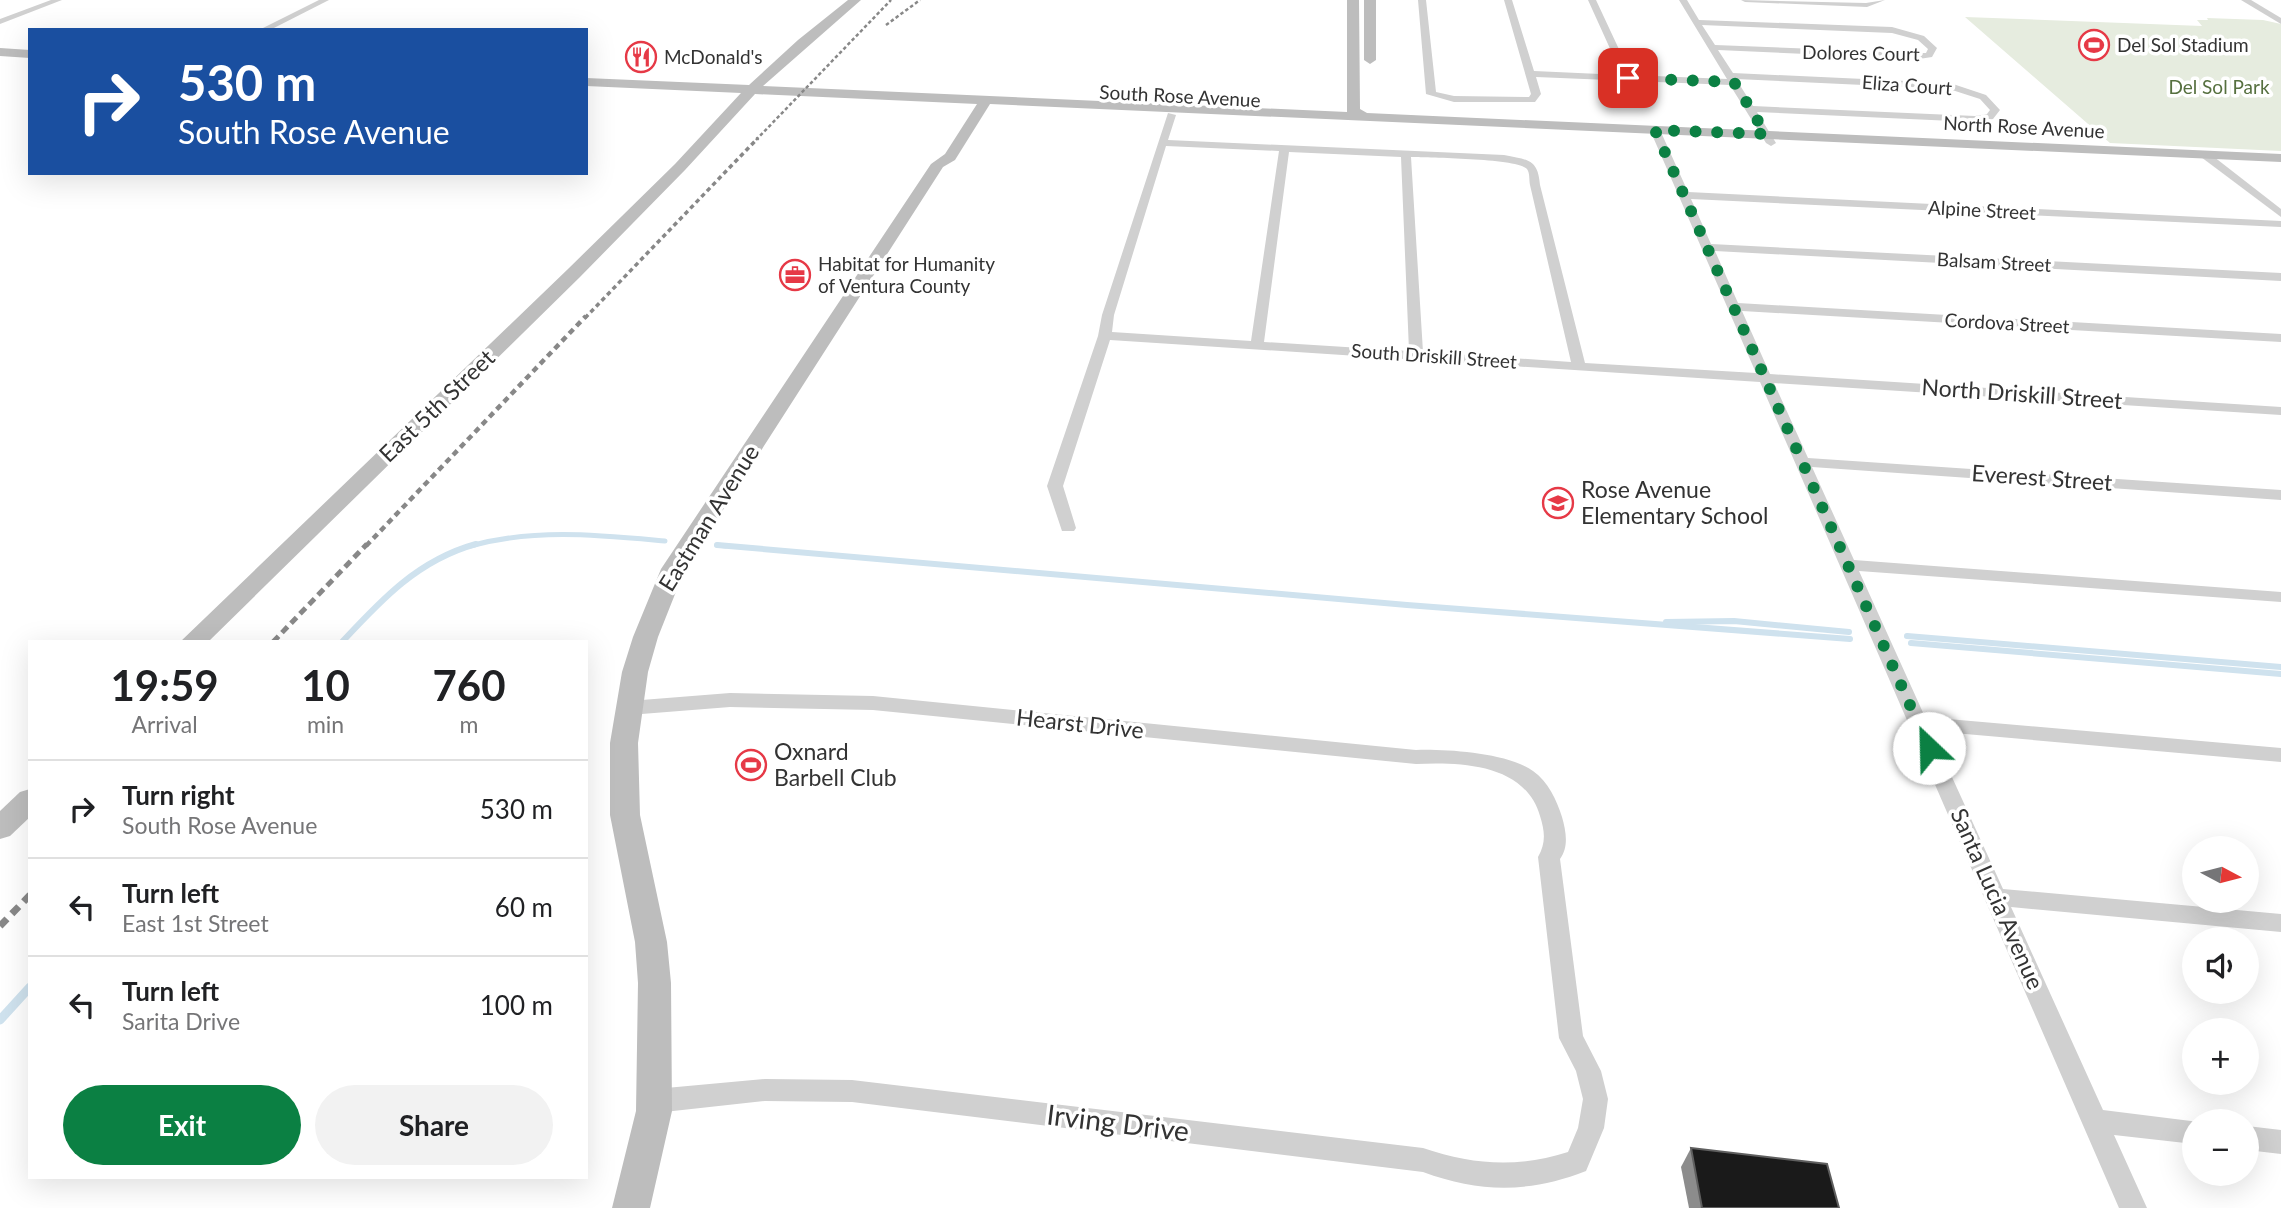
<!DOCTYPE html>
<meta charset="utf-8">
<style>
body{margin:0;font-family:Lato,sans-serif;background:#f2f2f2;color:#202124;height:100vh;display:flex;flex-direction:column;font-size:26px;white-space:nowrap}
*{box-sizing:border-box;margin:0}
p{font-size:23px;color:#757577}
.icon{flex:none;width:38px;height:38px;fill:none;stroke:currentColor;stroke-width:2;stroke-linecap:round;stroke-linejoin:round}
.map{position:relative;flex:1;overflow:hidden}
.side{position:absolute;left:28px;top:640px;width:560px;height:539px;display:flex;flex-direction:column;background:#fff;border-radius:0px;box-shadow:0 7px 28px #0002}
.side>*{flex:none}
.banner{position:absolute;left:28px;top:28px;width:560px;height:147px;border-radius:0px;box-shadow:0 7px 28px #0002;background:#1a4fa0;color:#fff;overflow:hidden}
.needle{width:46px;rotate:97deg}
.controls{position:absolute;left:2182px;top:836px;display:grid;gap:14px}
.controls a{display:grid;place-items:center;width:77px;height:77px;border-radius:50%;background:#fff;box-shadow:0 7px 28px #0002;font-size:35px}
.pin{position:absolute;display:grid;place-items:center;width:60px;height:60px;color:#fff;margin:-30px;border-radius:14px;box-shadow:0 4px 10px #0006}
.me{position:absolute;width:77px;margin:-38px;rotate:336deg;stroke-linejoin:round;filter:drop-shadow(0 0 5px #0008)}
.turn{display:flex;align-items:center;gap:24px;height:147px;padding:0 35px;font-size:32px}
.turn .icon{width:91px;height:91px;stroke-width:2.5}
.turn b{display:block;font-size:49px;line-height:60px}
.eta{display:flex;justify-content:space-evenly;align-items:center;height:119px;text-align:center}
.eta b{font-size:42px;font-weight:700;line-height:49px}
.action{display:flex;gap:14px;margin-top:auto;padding:14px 35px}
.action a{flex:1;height:80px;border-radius:42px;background:#0b8043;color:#fff;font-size:28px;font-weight:700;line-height:80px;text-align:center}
.action a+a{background:#f2f2f2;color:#202124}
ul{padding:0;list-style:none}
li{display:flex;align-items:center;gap:21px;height:98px;padding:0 35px;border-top:2px solid #e0e0e0}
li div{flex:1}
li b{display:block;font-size:26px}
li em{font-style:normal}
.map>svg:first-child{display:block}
.green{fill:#e6ecdf}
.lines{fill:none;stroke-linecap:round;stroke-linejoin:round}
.stream-far2{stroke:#cfe2ee;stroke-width:5}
.stream-far1{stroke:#cfe2ee;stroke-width:6}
.stream{stroke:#cfe2ee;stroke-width:9}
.street{fill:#d0d0d0;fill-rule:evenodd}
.secondary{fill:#bdbdbd;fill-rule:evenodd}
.rail-far4{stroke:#888;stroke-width:2.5;stroke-dasharray:3.5 2.5;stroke-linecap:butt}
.rail-far3{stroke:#888;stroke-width:3.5;stroke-dasharray:4.5 3.5;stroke-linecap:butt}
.rail-far2{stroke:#888;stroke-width:4.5;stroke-dasharray:6 4.5;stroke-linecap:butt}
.rail-far1{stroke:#888;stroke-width:5;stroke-dasharray:8 5;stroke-linecap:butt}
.rail{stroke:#888;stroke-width:7;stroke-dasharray:10 7;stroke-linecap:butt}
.wall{fill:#8c8c8c}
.building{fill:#1a1a1a;stroke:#5f5f5f;stroke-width:2}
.route{stroke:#0b8043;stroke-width:12;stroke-dasharray:0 21.6}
.labels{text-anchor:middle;stroke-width:7;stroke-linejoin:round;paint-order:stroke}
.far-poi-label{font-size:19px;fill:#333;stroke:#fff;text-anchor:start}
.far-street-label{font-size:19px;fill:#333;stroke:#fff}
.far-park-label{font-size:19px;fill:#56703f;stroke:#fff}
.street-label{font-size:23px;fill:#333;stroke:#fff}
.poi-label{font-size:23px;fill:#333;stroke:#fff;text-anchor:start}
.near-street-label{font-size:28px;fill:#333;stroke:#fff}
</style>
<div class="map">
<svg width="2281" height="1208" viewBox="0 0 2281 1208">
<rect width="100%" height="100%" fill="#fff"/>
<polygon class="green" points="1965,17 2202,26 2197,20 2208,20 2207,18 2263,20 2281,24 2281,151 2110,143"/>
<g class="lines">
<g class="stream-far2">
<polyline points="717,545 726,546"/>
<path d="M470,546C535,528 599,535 665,541"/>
</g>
<g class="stream-far1">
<polyline points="717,545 1407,605 1850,639"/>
<polyline points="1666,622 1734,621 1849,632"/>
<polyline points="1907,636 2281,667"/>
<path d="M342,642C381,600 418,560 476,544"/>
<polyline points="1911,643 2281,674"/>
</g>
<polyline class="stream" points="0,1020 30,987"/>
<g class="street">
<polygon points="51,0 62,0 0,24 0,19"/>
<polygon points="319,0 329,0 270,30 259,30"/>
<path d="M1418,0H1426L1436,92L1454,96L1529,97L1531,94L1504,0H1512L1534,71L1622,75L1588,0H1596L1631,75L1727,79L1679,0H1687L1699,20L1892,27L1924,36L1937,48L1932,57L1919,59L1718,50L1733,73L1950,83L1986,95L2000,110L1993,119L1975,122L1757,112L1776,143L1771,146L1766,143L1730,85L1536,77L1541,94L1535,102H1454L1426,94ZM1702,25L1892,33L1918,40L1928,49L1926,53H1919L1715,45ZM1736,79L1949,89L1980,99L1990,110L1987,114L1975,116L1753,106Z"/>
<polygon points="1741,0 1866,3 1885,0 1867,7 1745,2"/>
<polygon points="2241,0 2251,0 2281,18 2281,24"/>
<path d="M1168,113L1176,115L1168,140L1504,155C1527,160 1538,158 1540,185L1585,363L1756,373L1650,130L1655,127L1660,130L1688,192L2281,221V227L1691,199L1711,244L2281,273V281L1715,251L1738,303L2281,334V342L1742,311L1770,374L2281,407V415L1774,383L1808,458L2281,490V500L1812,467L1854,560L2281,592V602L1859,571L1925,717L2281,748V762L1931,731L2003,889L2281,914V932L2011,907L2103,1110L2199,1122H2194V1144L2114,1135L2147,1208H2119L1760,382L1110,340L1063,486L1076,528L1074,531H1062L1047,486L1098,336L1102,315ZM1166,146L1279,151L1251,341L1112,332L1114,315ZM1289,152L1401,157L1409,351L1264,342ZM1411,157C1430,158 1517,158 1527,169C1530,173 1529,180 1530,185L1571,362L1423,352Z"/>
<polygon points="2201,153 2209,153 2281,209 2281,217 2201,157"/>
<path d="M730,693L873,696L1416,750C1447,749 1508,753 1533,771C1548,781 1557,801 1562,817C1566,831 1569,847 1560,859L1583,1036L1601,1071L1608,1099L1604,1128L1586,1171C1530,1193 1480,1193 1423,1172L852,1102L765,1101L655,1113L646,1109L642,1101L646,1093L655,1089L765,1079L852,1080L1423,1148C1473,1165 1518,1168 1568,1152L1578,1128L1583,1099L1576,1071L1559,1038L1538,857C1546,843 1545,832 1540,816C1525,764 1462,762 1416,764L873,710L730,707L629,715L622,713L619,708L622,703L629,701Z"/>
<polygon points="2247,1126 2281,1130 2281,1154 2247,1150"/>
</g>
<g class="secondary">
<polygon points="848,0 861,0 763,86 1347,112 1347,0 1359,0 1360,109 1367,113 2281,154 2281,162 990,104 955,160 943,167 685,569 658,637 648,672 638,743 640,815 667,942 671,983 672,1111 650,1208 612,1208 636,1111 638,983 635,942 610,815 610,743 622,672 633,637 661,569 931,164 945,154 977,104 755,94 685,170 580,277 208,642 180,642 568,269 675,164 741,93 586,86 586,78 749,85 798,40"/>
<polygon points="1364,0 1376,0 1376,60 1370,64 1364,60"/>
<polygon points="0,48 30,50 30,58 0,56"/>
<polygon points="30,789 30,817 10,836 0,839 0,811 20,792"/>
</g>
<g class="rail-far4">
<polyline points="886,25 920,0"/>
<polyline points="756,140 891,0"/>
</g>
<polyline class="rail-far3" points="585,318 758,138"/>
<polyline class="rail-far2" points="366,546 586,316"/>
<polyline class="rail-far1" points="273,642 367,544"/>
<polyline class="rail" points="0,926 30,895"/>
</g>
<polygon class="wall" points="1691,1148 1839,1208 1689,1208 1681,1167"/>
<polygon class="building" points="1691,1148 1827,1164 1839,1208 1702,1208"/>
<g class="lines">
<polyline class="route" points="1628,78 1734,82 1766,134 1655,130 1929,748"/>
</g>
<defs>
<g id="stadium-ring" transform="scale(1.575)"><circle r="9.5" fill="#fff" stroke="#e63946" stroke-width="1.5"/><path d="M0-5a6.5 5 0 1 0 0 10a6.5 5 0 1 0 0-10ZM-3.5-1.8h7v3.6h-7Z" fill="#e63946"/></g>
<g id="restaurant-ring" transform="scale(1.575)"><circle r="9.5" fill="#fff" stroke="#e63946" stroke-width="1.5"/><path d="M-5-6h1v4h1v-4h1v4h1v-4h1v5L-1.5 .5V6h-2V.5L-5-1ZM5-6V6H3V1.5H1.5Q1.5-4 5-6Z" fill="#e63946"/></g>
<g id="office-ring" transform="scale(1.575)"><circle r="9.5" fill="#fff" stroke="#e63946" stroke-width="1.5"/><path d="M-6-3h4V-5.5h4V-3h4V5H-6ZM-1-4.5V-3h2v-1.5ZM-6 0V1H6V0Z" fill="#e63946"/></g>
<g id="school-ring" transform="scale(1.575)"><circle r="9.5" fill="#fff" stroke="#e63946" stroke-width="1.5"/><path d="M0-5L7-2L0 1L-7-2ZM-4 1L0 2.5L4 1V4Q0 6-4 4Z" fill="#e63946"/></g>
</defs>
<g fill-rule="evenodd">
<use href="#stadium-ring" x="2094" y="45"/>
<use href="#restaurant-ring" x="641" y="57"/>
<use href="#office-ring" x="795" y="275"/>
<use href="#school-ring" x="1558" y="503"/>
<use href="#stadium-ring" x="751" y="765"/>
</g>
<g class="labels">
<g class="far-poi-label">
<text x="2117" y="52">Del Sol Stadium</text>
<text x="664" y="64">McDonald's</text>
<text x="818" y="271">Habitat for Humanity<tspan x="818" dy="22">of Ventura County</tspan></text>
</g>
<g class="far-street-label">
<text transform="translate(1861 53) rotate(1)" y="7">Dolores Court</text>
<text transform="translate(1907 85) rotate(4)" y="7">Eliza Court</text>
<text transform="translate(1180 96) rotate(3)" y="7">South Rose Avenue</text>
<text transform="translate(2024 127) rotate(3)" y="7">North Rose Avenue</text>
<text transform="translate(1982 210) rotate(3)" y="7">Alpine Street</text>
<text transform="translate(1994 262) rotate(3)" y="7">Balsam Street</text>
<text transform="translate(2007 323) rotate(3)" y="7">Cordova Street</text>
<text transform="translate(1434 356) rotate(4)" y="7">South Driskill Street</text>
</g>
<g class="far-park-label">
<text x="2219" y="94">Del Sol Park</text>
</g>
<g class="street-label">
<text transform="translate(2022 394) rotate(4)" y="8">North Driskill Street</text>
<text transform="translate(437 406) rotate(-44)" y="8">East 5th Street</text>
<text transform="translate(2042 478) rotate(4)" y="8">Everest Street</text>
<text transform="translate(709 518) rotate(-58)" y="8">Eastman Avenue</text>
<text transform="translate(1080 724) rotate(6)" y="8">Hearst Drive</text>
<text transform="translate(1997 899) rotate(66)" y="8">Santa Lucia Avenue</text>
</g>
<g class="poi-label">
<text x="1581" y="498">Rose Avenue<tspan x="1581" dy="26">Elementary School</tspan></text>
<text x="774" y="760">Oxnard<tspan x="774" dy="26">Barbell Club</tspan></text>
</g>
<g class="near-street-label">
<text transform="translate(1118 1123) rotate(7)" y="10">Irving Drive</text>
</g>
</g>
</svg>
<div class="controls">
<a><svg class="needle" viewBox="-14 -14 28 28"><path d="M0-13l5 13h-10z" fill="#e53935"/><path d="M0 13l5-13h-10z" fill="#757577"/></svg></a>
<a><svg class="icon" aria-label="sound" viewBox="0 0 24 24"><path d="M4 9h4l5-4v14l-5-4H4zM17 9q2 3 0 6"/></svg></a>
<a>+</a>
<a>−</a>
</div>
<div class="pin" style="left:1628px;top:78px;background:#d93025"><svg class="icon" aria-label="arrive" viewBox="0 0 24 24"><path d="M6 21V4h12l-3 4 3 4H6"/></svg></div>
<svg class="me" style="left:1929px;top:748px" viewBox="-20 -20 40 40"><circle r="19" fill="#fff"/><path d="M0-13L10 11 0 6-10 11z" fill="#0b8043"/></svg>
<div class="banner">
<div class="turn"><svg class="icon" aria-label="right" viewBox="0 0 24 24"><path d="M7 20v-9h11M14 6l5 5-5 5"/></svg><div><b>530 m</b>South Rose Avenue</div></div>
</div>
<section class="side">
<div class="eta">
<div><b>19:59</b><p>Arrival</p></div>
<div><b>10</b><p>min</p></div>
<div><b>760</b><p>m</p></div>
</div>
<ul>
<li><svg class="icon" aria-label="right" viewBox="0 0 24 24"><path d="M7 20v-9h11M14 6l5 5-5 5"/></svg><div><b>Turn right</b><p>South Rose Avenue</p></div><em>530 m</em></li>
<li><svg class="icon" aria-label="left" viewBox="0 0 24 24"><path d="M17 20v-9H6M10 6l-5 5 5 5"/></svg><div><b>Turn left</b><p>East 1st Street</p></div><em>60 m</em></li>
<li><svg class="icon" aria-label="left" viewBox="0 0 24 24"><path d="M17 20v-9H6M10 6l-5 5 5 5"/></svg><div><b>Turn left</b><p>Sarita Drive</p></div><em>100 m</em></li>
</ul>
<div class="action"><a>Exit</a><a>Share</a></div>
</section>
</div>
